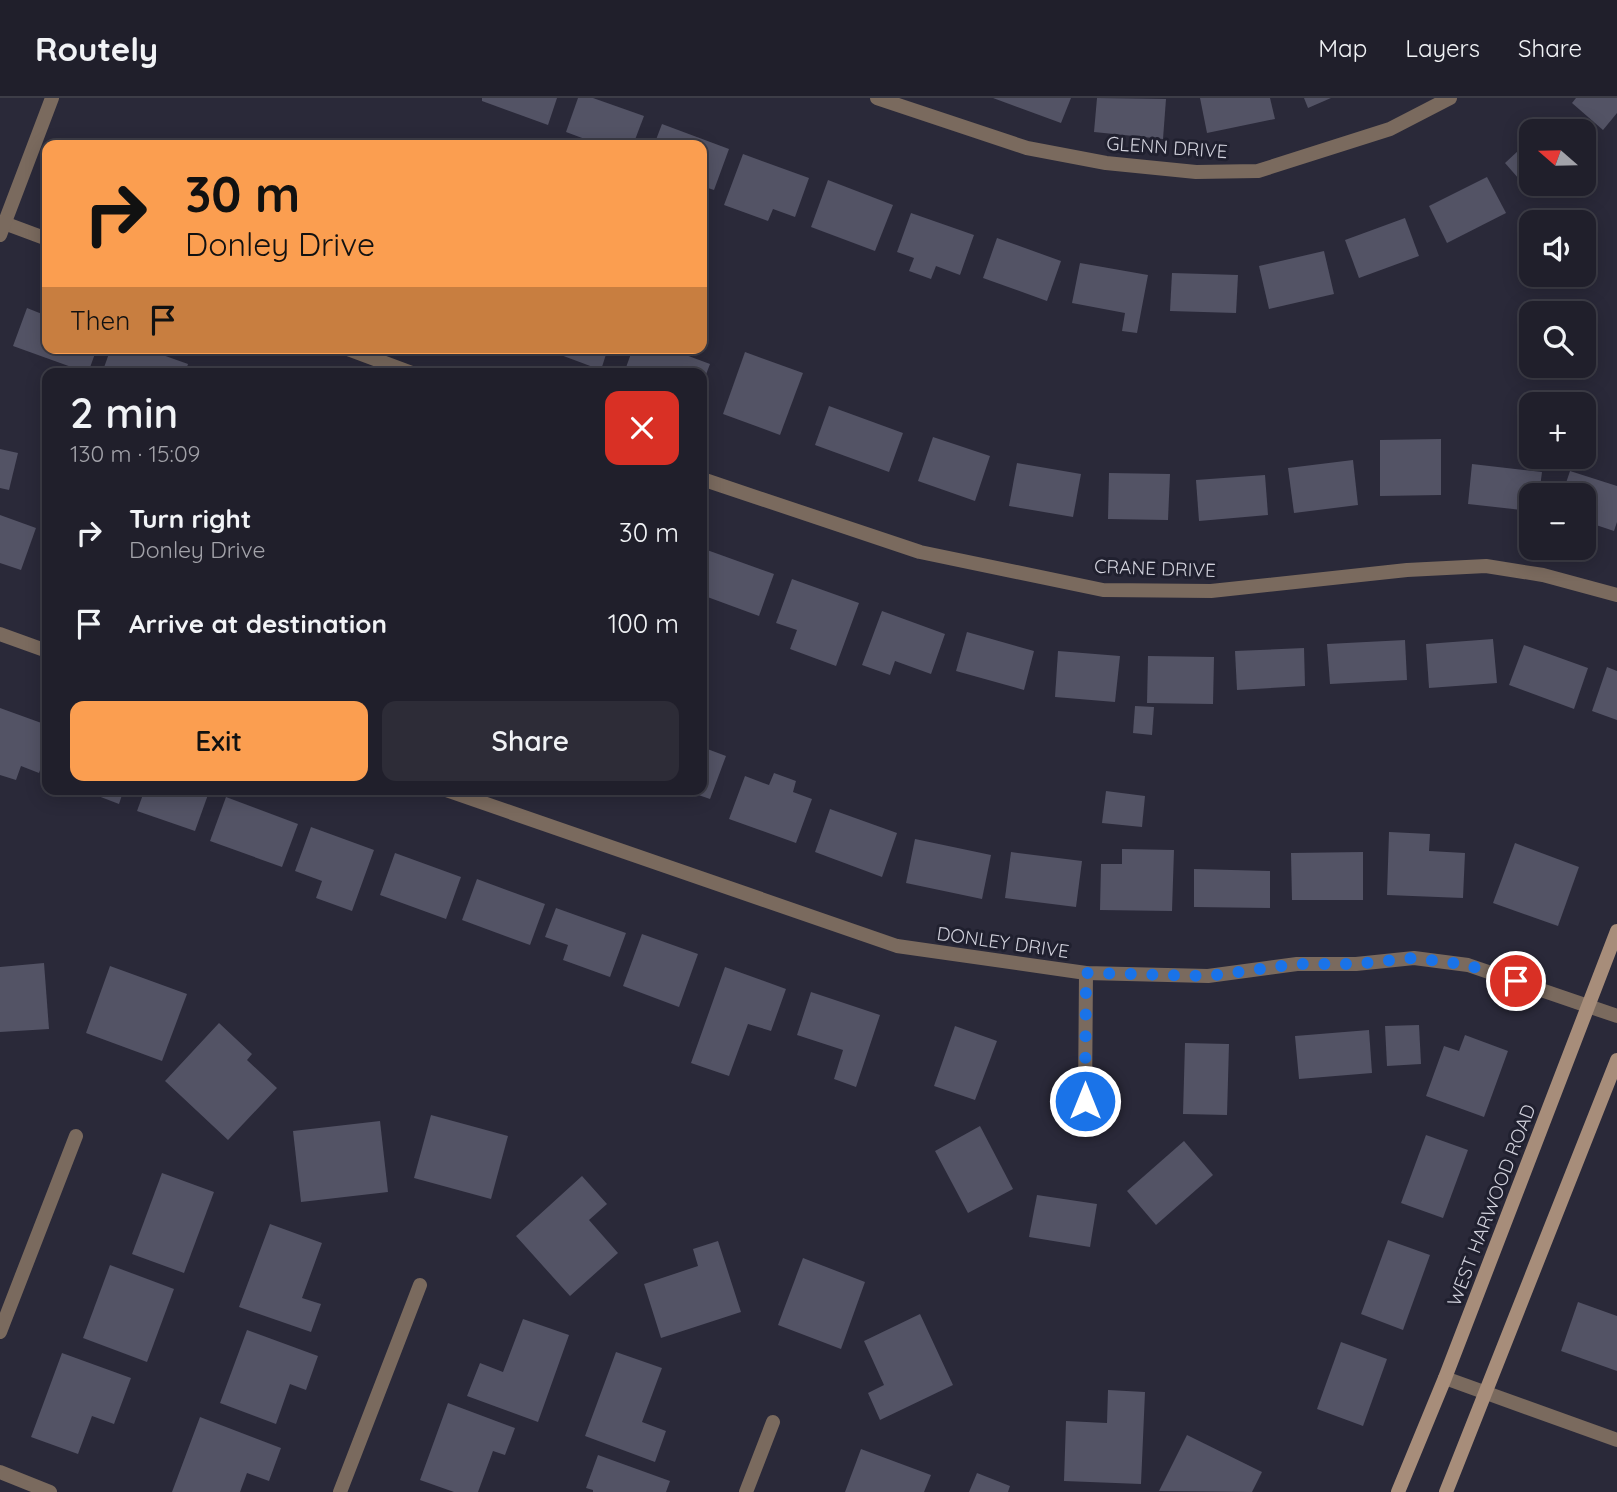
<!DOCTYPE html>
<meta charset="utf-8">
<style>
body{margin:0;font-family:Quicksand,sans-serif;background:#2d2c37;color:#f1f3f6;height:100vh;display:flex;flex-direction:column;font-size:26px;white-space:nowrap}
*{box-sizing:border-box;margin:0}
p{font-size:23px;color:#a2a2a9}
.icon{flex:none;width:38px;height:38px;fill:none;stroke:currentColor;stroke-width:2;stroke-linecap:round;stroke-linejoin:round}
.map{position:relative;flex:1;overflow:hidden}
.panel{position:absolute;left:42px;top:270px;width:665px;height:427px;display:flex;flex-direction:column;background:#201f2b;border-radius:14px;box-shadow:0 4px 18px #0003,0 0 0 2px #3d3d47}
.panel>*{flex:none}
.hud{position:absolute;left:42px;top:42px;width:665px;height:214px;border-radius:14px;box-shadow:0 4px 18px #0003,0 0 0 2px #3d3d47;background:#fb9e50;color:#111;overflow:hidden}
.needle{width:46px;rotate:290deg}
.controls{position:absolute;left:1519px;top:21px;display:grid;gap:14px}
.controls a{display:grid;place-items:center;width:77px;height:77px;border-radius:14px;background:#201f2b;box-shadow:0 4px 18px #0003,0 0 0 2px #3d3d47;font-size:35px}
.pin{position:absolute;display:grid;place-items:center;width:60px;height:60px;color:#fff;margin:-30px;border:4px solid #fff;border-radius:50%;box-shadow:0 2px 7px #0007}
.me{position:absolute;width:77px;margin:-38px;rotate:0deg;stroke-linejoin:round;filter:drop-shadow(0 0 5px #0008)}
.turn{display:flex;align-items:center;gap:24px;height:147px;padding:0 28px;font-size:32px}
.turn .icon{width:91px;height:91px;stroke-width:2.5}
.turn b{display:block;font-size:49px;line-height:60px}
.then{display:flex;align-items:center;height:66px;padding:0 28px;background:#0003;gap:14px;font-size:26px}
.round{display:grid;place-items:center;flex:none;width:74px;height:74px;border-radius:14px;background:#2d2c37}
.summary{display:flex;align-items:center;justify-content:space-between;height:119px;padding:0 28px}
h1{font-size:42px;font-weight:600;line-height:52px}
.action{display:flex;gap:14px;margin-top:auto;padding:14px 28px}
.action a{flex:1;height:80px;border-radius:14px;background:#fb9e50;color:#111;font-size:28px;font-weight:600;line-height:80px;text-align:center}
.action a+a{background:#2d2c37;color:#f1f3f6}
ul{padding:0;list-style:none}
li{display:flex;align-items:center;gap:21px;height:91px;padding:0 28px}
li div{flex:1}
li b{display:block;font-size:26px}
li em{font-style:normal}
header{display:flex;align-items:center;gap:42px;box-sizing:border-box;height:98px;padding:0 35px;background:#201f2b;border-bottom:2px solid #3d3d47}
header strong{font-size:33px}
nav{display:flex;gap:38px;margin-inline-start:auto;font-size:24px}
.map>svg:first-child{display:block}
.building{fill:#535365}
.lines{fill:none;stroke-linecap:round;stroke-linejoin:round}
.street{stroke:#7a6a5e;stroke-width:14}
.secondary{stroke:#a78d7a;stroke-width:14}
.route{stroke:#1a73e8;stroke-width:12;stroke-dasharray:0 21.6}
.labels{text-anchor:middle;stroke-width:6;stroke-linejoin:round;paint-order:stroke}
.street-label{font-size:19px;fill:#d2d2dd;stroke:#20202f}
</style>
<header>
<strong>Routely</strong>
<nav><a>Map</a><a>Layers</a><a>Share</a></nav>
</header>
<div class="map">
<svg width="1617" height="1394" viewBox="0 0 1617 1394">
<rect width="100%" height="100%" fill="#2a2939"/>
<g class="building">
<polygon points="482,0 557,0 548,27 482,3"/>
<polygon points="578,0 593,0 644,18 633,47 601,47 566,34"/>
<polygon points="993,0 1071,0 1061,25"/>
<polygon points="1097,0 1166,1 1163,41 1094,34"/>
<polygon points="1200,0 1270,0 1275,21 1207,35"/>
<polygon points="1304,0 1331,0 1308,10"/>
<polygon points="1576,0 1617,0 1617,15 1603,32 1572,5"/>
<polygon points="1554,20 1565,33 1540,33"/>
<polygon points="662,26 729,51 714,92 702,88 702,47 654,47"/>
<polygon points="99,41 114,47 97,47"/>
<polygon points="1531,41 1531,86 1545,86 1533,97 1505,65"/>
<polygon points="743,56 809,80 795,119 773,111 768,123 724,107"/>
<polygon points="1487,79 1506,115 1447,145 1429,108"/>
<polygon points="828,82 893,107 875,153 811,129"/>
<polygon points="911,115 974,137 960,177 936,168 931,181 909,173 914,160 897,154"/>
<polygon points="1405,120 1419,158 1359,180 1345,142"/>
<polygon points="997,140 1061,163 1047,203 983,180"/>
<polygon points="1324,153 1334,196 1269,211 1259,168"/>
<polygon points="1080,165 1148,177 1137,235 1122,233 1125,215 1072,205"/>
<polygon points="1172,175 1238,177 1236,215 1170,213"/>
<polygon points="27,210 47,218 47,250 97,250 88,275 13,248"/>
<polygon points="111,250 143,250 188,266 185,275 102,275"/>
<polygon points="542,250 608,250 601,272"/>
<polygon points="633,250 667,250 710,266 702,287 702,275 624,275"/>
<polygon points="745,254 803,275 780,337 723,316"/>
<polygon points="829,308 903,335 889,374 815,347"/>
<polygon points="933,339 990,358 975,403 918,383"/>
<polygon points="1441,341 1441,397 1380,398 1380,342"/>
<polygon points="0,351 18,355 9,392 0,390"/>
<polygon points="1353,362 1358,407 1294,415 1288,370"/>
<polygon points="1017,365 1081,376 1073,419 1009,408"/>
<polygon points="1472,366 1542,374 1539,397 1531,397 1531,413 1468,406"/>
<polygon points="1570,373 1617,388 1617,424 1614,433 1584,423 1584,397 1562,397"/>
<polygon points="1109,375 1170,376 1168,422 1108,421"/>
<polygon points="1265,377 1268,417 1199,423 1196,382"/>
<polygon points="0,417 36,430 21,472 0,465"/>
<polygon points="707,452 774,476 759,518 702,497 702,467"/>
<polygon points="47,457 47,476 41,474"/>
<polygon points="792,481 859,505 836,568 790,551 797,532 776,525"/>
<polygon points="882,513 945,536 931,576 895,563 890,577 862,567"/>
<polygon points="967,534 1034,553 1024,592 956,573"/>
<polygon points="1493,541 1497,585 1429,590 1426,546"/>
<polygon points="1405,542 1407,582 1330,586 1327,546"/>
<polygon points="1524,547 1588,570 1574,611 1509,587"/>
<polygon points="1304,550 1305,588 1237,592 1235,553"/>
<polygon points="1058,553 1120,558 1115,604 1055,599"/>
<polygon points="1148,558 1214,559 1213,606 1147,605"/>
<polygon points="1607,569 1617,573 1617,622 1592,613"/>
<polygon points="1135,608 1154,609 1152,637 1133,635"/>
<polygon points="0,610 47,627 47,652 39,675 21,668 16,682 0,677"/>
<polygon points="702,649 726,658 710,701 684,692 702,691"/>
<polygon points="774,675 796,683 793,694 812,701 796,745 729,721 745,678 769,687"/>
<polygon points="80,691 124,691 119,706"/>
<polygon points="145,691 210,691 195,733 137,713"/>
<polygon points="1106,693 1145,698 1142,729 1102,725"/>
<polygon points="226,699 298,726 282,769 210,743"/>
<polygon points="830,711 897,735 882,779 815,754"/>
<polygon points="311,729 374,752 352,813 316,800 322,783 295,773"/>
<polygon points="1389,734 1430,736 1429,753 1465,755 1463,800 1387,797"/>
<polygon points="915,741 991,757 982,801 906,785"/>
<polygon points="1515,745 1579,769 1558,828 1493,805"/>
<polygon points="1122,751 1174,752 1172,813 1100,812 1101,766 1122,766"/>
<polygon points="1011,754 1082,763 1076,809 1005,800"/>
<polygon points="1363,754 1363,802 1292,802 1291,755"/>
<polygon points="395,755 461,779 446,821 380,797"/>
<polygon points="1194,771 1270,773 1270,810 1194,809"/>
<polygon points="477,781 545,806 530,847 462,822"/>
<polygon points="556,810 626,835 610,879 563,862 568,847 545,839"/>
<polygon points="642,836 698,856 679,909 623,888"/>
<polygon points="44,865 49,931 0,934 0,869"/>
<polygon points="110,868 187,896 162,963 86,935"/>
<polygon points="725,869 786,891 771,933 748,926 729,978 691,965"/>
<polygon points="811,894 880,917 856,989 834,981 843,952 797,937"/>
<polygon points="219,925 252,956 247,962 277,990 228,1042 165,983"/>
<polygon points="1419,927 1421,966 1387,968 1385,928"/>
<polygon points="955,928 997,943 975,1002 934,988"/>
<polygon points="1369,932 1372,975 1299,981 1295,938"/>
<polygon points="1465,937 1508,953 1484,1019 1426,998 1444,948 1459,953"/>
<polygon points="1185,945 1229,946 1227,1017 1183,1016"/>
<polygon points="431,1017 508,1038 491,1101 414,1080"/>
<polygon points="380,1023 388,1094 301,1104 293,1033"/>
<polygon points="980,1028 1013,1091 968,1115 935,1053"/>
<polygon points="1426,1037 1468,1052 1443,1120 1401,1105"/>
<polygon points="1184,1043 1213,1077 1156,1127 1127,1093"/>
<polygon points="162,1075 214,1094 184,1175 132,1156"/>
<polygon points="582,1078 607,1106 589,1122 618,1155 570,1198 516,1138"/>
<polygon points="1037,1097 1097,1106 1090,1149 1029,1139"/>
<polygon points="270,1126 322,1145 302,1200 321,1206 311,1234 239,1209"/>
<polygon points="1388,1142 1430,1157 1403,1232 1361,1216"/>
<polygon points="718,1143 741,1214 661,1240 644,1186 698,1168 693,1151"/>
<polygon points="803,1160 865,1184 841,1251 778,1227"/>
<polygon points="110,1167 174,1191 147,1264 83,1240"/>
<polygon points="1578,1204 1617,1218 1617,1273 1561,1253"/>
<polygon points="920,1216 953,1287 880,1322 868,1295 884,1287 864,1243"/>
<polygon points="523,1221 569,1237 538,1324 467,1298 480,1265 503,1274"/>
<polygon points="247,1232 318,1258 306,1292 290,1286 276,1326 220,1305"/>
<polygon points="1341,1244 1387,1261 1363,1328 1317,1311"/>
<polygon points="616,1254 662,1270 642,1324 666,1333 655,1364 585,1338"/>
<polygon points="62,1255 131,1280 114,1326 92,1318 78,1356 31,1339"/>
<polygon points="1108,1292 1145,1294 1141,1386 1064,1383 1066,1323 1107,1325"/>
<polygon points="448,1305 515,1330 505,1357 493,1353 478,1394 454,1394 420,1382"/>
<polygon points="200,1319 281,1350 269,1383 247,1375 240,1394 172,1394"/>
<polygon points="1187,1337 1262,1374 1252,1394 1159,1393"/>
<polygon points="861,1351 931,1377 924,1394 845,1394"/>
<polygon points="598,1357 670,1383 666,1394 593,1394 593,1392 586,1390"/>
<polygon points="977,1375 1010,1388 1008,1394 969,1394"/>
</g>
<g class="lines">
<g class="street">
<polyline points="877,0 1027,50 1106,65 1196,74 1258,73 1390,31 1450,0"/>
<polyline points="4,125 47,141"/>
<polyline points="0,137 52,0"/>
<polyline points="345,250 412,275"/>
<polyline points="702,381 920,454 1103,492 1211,493 1407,472 1486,468 1543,477 1617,497"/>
<polyline points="0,536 47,553"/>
<polyline points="443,691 897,848 1086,875 1208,878 1297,866 1356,866 1414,860 1468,867 1617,918"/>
<polyline points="1085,1003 1086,875"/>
<polyline points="0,1234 76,1038"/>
<polyline points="1445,1280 1617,1342"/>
<polyline points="0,1374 50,1394"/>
<polyline points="340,1394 420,1187"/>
<polyline points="746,1394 773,1324"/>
</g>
<g class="secondary">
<polyline points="1398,1394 1445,1280 1617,833"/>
<polyline points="1446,1394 1617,962"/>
</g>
</g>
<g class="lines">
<polyline class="route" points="1085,1003 1086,875 1208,878 1297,866 1356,866 1414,860 1468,867 1516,883"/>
</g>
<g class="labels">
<g class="street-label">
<text transform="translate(1167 49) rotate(4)" y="7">GLENN DRIVE</text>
<text transform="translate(1155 470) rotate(2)" y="7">CRANE DRIVE</text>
<text transform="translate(1003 844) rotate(8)" y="7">DONLEY DRIVE</text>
<text transform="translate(1491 1107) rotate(-69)" y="7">WEST HARWOOD ROAD</text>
</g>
</g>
</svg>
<div class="controls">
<a><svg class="needle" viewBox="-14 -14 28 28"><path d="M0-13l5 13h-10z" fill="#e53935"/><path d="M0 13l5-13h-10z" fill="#a2a2a9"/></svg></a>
<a><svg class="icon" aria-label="sound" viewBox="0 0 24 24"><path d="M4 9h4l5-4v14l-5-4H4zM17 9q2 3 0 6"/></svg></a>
<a><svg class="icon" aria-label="search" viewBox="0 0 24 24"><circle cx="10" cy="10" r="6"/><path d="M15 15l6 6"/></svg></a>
<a>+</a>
<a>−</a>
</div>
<div class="pin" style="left:1516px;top:883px;background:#d93025"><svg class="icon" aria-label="arrive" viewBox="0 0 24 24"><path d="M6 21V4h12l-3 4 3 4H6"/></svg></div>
<svg class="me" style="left:1085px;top:1003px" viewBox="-20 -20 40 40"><circle r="17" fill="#1a73e8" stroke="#fff" stroke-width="3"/><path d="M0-11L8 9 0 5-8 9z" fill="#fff"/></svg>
<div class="hud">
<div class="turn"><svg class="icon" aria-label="right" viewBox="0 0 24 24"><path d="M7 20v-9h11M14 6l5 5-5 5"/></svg><div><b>30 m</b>Donley Drive</div></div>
<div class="then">Then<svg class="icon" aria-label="arrive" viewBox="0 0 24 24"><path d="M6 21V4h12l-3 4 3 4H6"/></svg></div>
</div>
<section class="panel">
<div class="summary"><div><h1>2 min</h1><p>130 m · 15:09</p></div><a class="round" style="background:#d93025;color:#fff"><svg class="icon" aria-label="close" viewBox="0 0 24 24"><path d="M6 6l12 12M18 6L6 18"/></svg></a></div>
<ul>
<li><svg class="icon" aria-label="right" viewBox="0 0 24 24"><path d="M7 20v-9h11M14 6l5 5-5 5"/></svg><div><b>Turn right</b><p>Donley Drive</p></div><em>30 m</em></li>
<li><svg class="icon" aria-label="arrive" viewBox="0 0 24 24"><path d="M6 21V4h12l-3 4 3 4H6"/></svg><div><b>Arrive at destination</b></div><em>100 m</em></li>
</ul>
<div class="action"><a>Exit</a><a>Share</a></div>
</section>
</div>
